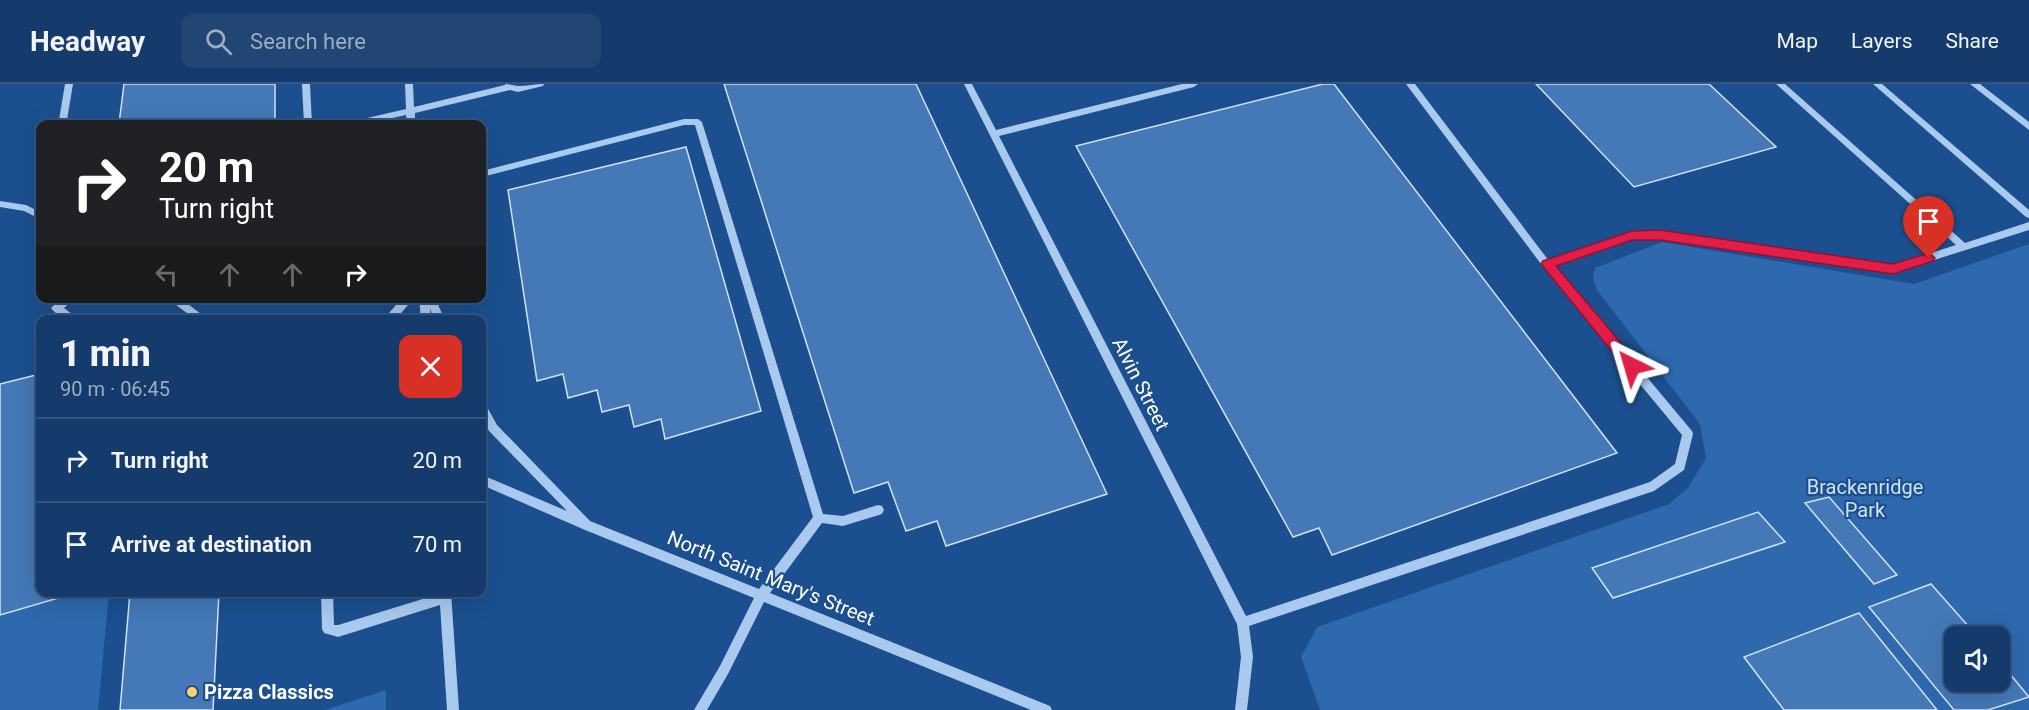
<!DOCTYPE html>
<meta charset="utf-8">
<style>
body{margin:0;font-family:Roboto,sans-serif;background:#214673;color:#f1f3f6;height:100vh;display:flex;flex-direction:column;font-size:22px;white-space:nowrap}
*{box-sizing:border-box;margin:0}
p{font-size:20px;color:#9dadc1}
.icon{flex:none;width:33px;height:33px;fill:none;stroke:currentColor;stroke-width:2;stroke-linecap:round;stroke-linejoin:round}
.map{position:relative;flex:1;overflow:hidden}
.panel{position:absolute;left:36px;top:231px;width:450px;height:282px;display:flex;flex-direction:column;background:#143b6b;border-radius:12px;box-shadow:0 6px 24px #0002,0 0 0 2px #33557e}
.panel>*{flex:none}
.banner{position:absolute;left:36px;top:36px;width:450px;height:183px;border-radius:12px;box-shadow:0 6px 24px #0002,0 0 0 2px #33557e;background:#202124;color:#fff;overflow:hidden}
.fabs{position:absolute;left:1944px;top:542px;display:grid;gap:12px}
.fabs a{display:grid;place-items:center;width:66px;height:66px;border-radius:12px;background:#143b6b;box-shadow:0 6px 24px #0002,0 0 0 2px #33557e;font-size:30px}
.pin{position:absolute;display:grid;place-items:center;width:51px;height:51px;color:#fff;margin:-62px -26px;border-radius:50% 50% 50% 0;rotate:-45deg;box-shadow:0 0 6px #0007}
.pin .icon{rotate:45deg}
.me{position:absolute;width:66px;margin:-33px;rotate:320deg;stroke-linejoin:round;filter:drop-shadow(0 0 4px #0008)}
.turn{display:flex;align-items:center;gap:21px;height:126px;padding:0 24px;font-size:27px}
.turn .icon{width:78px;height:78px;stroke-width:2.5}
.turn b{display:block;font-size:42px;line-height:51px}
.lanes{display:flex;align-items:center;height:57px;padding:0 24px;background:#0003;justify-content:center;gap:30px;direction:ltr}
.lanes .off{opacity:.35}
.round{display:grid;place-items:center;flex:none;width:63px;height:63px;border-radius:12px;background:#214673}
.summary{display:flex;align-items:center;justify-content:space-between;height:102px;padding:0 24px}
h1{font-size:36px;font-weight:800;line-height:45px}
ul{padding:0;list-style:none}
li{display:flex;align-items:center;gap:18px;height:84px;padding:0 24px;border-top:2px solid #33557e}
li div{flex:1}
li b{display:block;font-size:22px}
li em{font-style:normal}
header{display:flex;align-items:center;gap:36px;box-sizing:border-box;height:84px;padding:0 30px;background:#143b6b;border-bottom:2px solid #33557e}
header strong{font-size:28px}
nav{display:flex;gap:33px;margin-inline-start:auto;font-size:21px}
.search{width:420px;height:54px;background:#214673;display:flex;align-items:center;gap:15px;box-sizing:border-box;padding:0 21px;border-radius:12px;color:#9dadc1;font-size:22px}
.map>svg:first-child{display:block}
.green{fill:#2e69ad;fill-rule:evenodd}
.building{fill:#4478b7;stroke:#cfe3fa;stroke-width:1.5}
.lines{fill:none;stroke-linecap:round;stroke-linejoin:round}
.minor{fill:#a9c9ee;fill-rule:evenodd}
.route{fill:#e11d48;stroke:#92132f;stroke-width:1.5}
.poi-dot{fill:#ffd166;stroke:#1b4f8f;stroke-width:2}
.labels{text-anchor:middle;stroke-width:4.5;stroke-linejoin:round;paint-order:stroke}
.street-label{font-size:20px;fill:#fff;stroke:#1b4f8f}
.park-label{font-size:20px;fill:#cfe3fa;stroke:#1b4f8f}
.poi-label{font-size:20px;font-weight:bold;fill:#fff;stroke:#1b4f8f;text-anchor:start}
</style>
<header>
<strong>Headway</strong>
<div class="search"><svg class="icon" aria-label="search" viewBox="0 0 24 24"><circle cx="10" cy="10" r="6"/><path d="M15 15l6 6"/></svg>Search here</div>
<nav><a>Map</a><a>Layers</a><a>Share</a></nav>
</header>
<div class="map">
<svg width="2029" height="626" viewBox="0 0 2029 626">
<rect width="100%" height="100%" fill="#1b4f8f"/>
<g class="green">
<path d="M1662,158L1914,200L2029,160V626H1320L1301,573L1317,543L1669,420L1688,404L1706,374L1700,340L1597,206L1593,194L1595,184ZM1954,552H2000V597H1954Z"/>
<polygon points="79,509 109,509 98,626 0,626 0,531"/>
<polygon points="386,606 386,626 325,626"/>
</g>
<g class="building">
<polygon points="124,0 275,0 275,40 119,40"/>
<polygon points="724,0 916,0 1107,410 946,462 937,437 906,447 888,398 854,409"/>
<polygon points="1323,0 1334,0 1617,369 1332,471 1319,444 1293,453 1076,62"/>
<polygon points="1536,0 1709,0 1776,63 1634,103"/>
<polygon points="686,63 761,327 665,355 661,335 634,343 629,321 602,328 597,306 568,314 563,290 537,297 508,106"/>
<polygon points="40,290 40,508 79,508 0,531 0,300"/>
<polygon points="1829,413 1897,491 1874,500 1805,419"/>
<polygon points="1758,428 1785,458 1613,514 1592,484"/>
<polygon points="1931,500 1977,552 1954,552 1954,597 2000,597 2000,578 2029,613 1988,626 1954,626 1869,523"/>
<polygon points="130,508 219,508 213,626 120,626"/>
<polygon points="1859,529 1937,626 1784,626 1744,573"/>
</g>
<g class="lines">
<g class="minor">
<polygon points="65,0 73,0 67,36 63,39 59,36"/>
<polygon points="302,0 310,0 312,40 304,40"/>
<path d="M405,0H413L414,23L505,1V0C511,0 514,2 519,2C527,2 536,0 544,0L543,2L518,8L510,6L415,29V40H407L406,31L365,40H350L351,38L354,37L406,25Z"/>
<polygon points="964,0 972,0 996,46 1182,0 1198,0 1194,3 999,52 1246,532 1650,398 1675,380 1682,351 1544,184 1406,0 1415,0 1549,177 1632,148 1660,147 1893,181 1956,161 1776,0 1785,0 1965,159 2029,138 2029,146 1893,189 1660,155 1632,156 1554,182 1692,347 1693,350 1684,386 1654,407 1249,542 1253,573 1247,626 1235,626 1241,573 1237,540"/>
<polygon points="1873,0 1882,0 2029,126 2029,134 2026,133"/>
<polygon points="1970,0 1980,0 2029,38 2029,46"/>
<polygon points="684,35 698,35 702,38 823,430 843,432 878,421 882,422 884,426 882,430 843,442 822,439 770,509 1050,622 1052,626 1031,626 764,518 728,590 707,626 694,626 720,582 754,514 585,446 482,401 482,391 567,427 489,347 482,333 482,320 486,321 497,341 590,437 759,505 813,433 695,41 684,41 482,93 482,87"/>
<polygon points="0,117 26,121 40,128 40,135 24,127 0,123"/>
<path d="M62,214H75L64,224L80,236C68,236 59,234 51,224Z"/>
<polygon points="167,214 180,214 209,236 196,236"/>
<polygon points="402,214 414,214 395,236 383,236"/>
<polygon points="419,214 435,214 445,236 435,236 430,225 431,236 421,236"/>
<polygon points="321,508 333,508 334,541 338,541 439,510 439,508 451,508 459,626 447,626 440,521 338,553 324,549 322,545"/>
</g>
</g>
<polygon class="route" points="1660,146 1893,180 1929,169 1935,174 1933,177 1893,190 1660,156 1632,156 1556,182 1637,278 1639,282 1637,286 1627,286 1541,180 1543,177 1632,147"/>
<circle class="poi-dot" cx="192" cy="608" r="6"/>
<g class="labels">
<g class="street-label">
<text transform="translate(1141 300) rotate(63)" y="7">Alvin Street</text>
<text transform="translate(771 494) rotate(22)" y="7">North Saint Mary's Street</text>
</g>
<g class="park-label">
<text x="1865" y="410">Brackenridge<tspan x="1865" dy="23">Park</tspan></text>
</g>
<g class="poi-label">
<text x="204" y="615">Pizza Classics</text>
</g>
</g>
</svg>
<div class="fabs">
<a><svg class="icon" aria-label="sound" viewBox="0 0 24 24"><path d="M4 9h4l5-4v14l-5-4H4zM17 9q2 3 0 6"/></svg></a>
</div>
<div class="pin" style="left:1929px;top:174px;background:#d93025"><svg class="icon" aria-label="arrive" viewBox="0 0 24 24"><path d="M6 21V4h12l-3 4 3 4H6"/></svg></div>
<svg class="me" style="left:1632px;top:282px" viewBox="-20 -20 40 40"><path d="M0-17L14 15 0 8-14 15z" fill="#e11d48" stroke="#fff" stroke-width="4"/></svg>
<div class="banner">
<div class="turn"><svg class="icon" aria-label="right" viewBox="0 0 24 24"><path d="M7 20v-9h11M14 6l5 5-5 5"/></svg><div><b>20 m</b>Turn right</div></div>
<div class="lanes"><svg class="icon off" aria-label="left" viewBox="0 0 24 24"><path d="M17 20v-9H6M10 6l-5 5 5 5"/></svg><svg class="icon off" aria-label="ahead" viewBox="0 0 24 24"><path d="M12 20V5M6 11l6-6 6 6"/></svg><svg class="icon off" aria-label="ahead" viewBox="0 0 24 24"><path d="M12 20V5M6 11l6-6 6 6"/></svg><svg class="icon" aria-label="right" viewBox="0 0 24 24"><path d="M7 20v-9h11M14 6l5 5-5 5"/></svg></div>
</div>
<section class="panel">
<div class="summary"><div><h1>1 min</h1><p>90 m · 06:45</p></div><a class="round" style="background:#d93025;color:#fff"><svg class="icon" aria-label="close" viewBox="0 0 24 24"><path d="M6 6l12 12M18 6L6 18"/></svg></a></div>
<ul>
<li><svg class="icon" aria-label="right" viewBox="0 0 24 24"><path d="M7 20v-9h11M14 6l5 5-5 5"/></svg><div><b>Turn right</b></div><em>20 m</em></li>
<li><svg class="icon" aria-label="arrive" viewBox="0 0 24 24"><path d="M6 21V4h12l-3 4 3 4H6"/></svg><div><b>Arrive at destination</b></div><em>70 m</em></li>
</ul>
</section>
</div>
